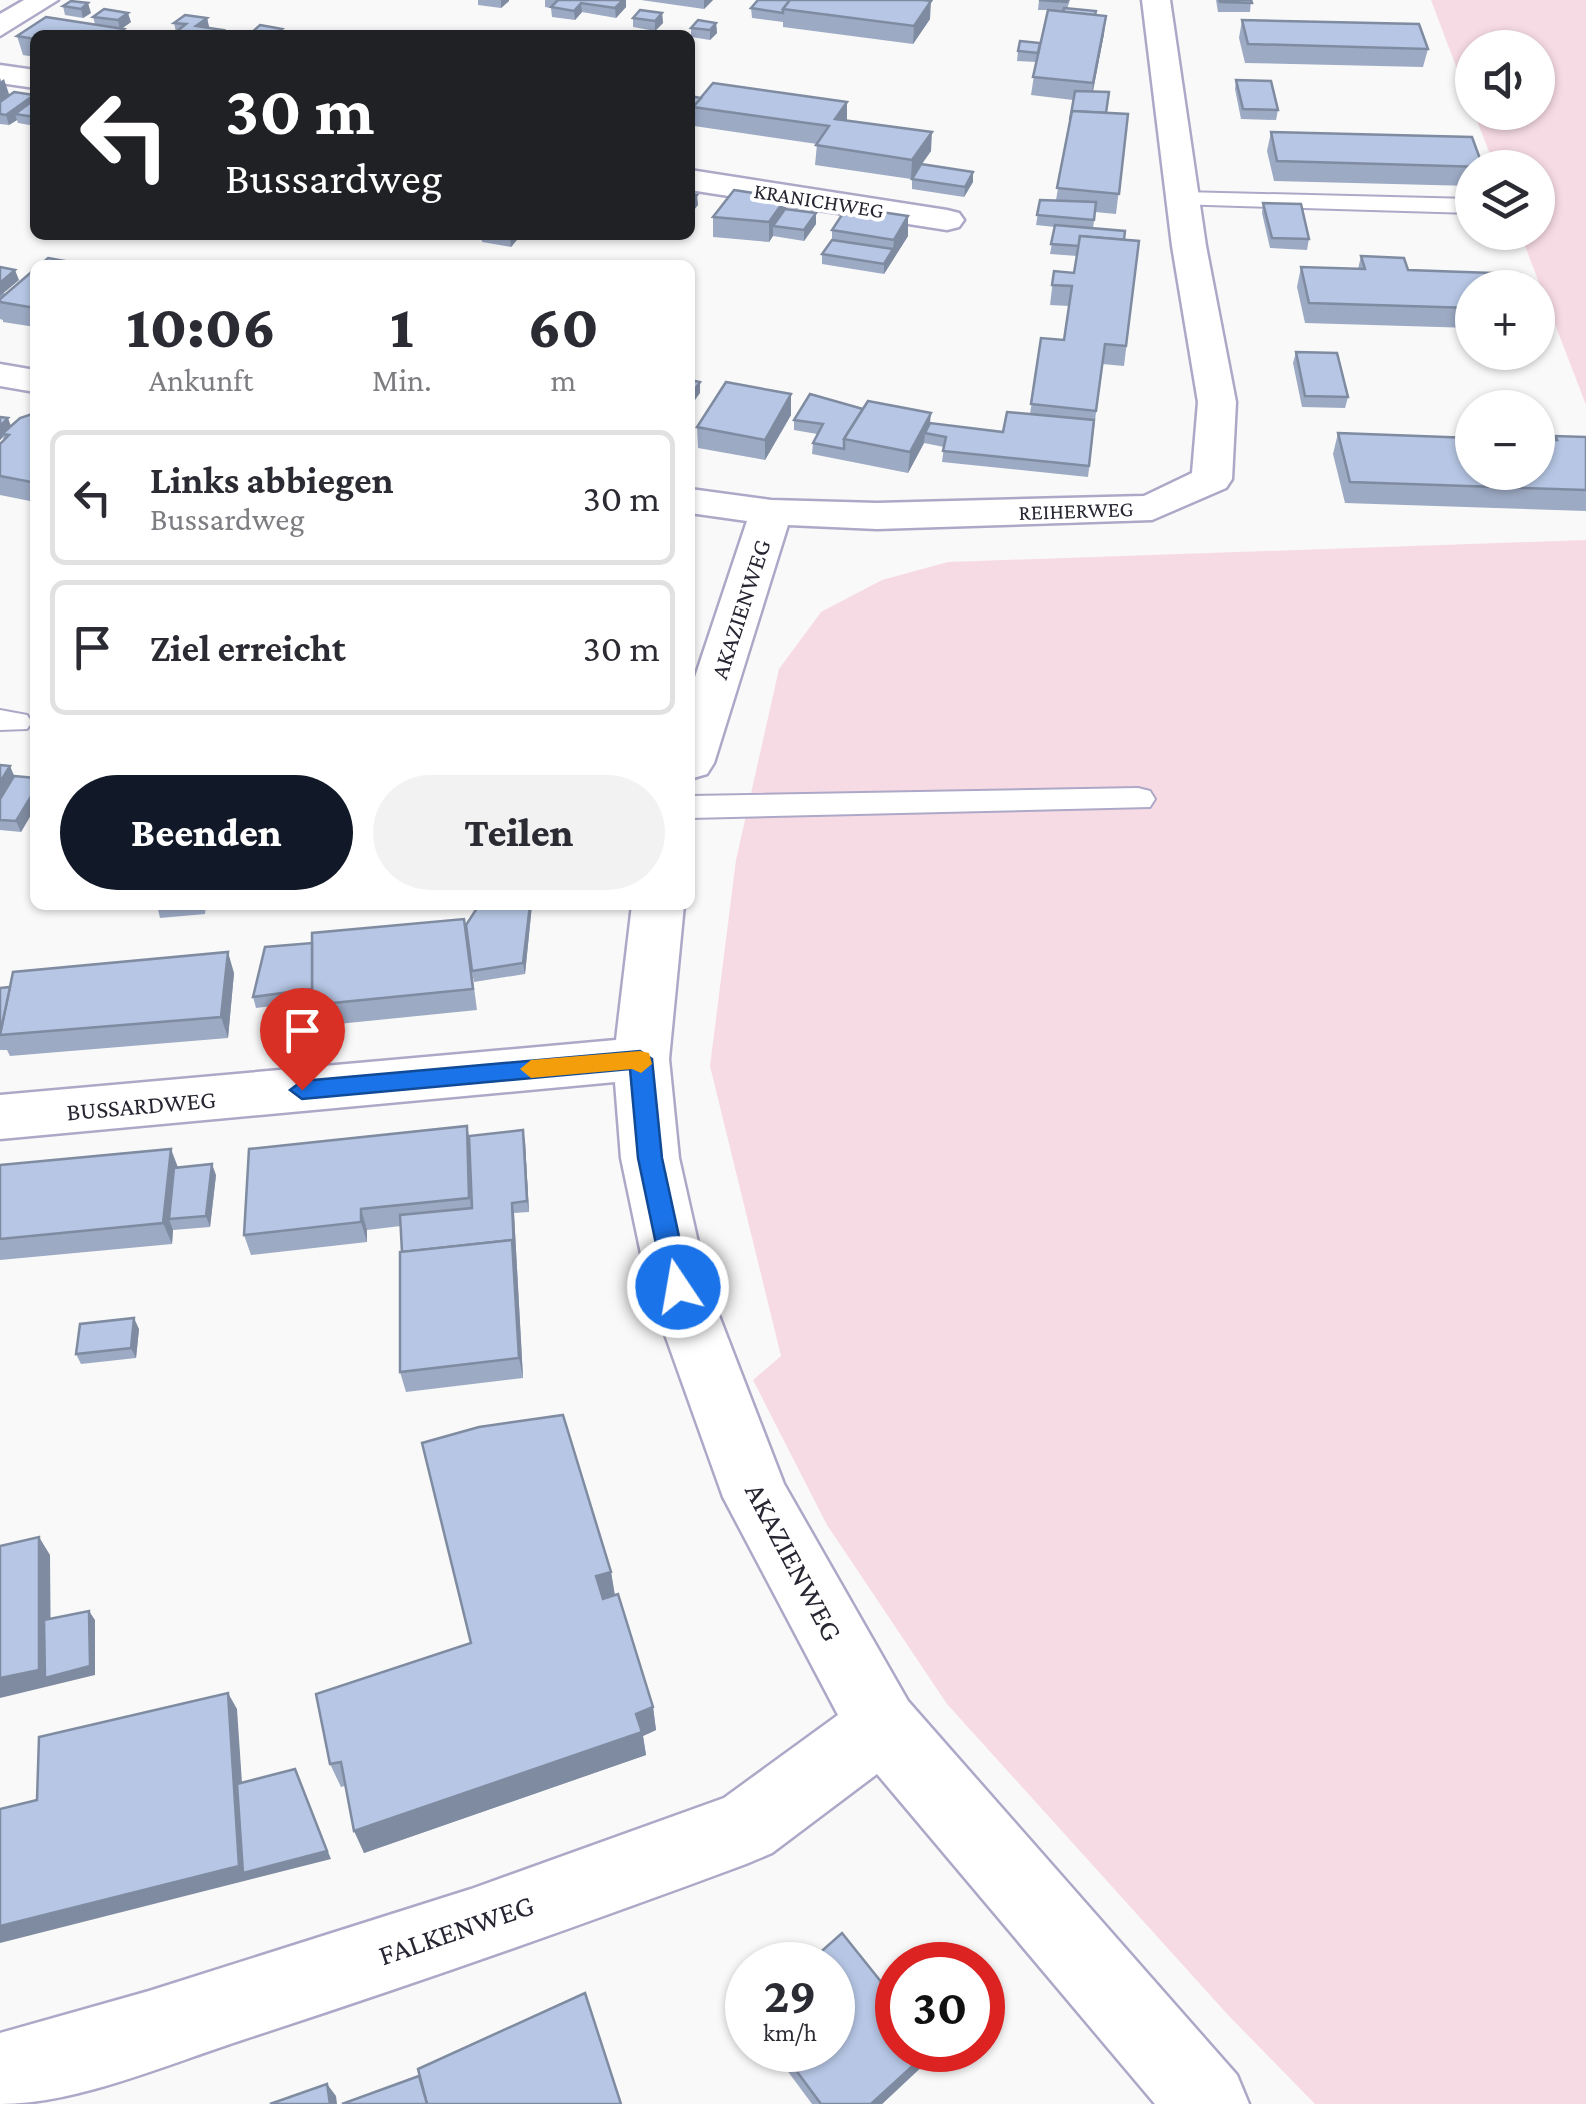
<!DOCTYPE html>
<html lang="de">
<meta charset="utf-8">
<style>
body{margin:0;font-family:"Crimson Pro",serif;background:#f2f2f3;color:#2b2b33;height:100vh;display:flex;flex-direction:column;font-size:38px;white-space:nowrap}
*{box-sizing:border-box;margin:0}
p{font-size:32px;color:#7c7c81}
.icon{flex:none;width:55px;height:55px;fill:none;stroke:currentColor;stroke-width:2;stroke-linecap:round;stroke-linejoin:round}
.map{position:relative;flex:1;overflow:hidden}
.details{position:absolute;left:30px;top:260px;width:665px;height:650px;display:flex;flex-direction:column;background:#fff;border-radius:15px;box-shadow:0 2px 8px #0004}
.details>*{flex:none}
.top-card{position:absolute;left:30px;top:30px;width:665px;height:210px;border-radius:15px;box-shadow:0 2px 8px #0004;background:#202124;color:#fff;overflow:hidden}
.controls{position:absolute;left:1455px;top:30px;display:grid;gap:20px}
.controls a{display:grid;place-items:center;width:100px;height:100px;border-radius:50%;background:#fff;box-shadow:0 2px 8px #0004;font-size:50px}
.speed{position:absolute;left:725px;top:1942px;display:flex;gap:20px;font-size:50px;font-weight:700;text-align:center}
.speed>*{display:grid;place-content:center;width:130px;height:130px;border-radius:50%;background:#fff;box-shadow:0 2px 8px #0004;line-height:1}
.speed small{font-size:25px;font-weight:400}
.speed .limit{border:15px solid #d22;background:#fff;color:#111}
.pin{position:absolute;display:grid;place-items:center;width:85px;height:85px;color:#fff;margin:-102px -42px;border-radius:50% 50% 50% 0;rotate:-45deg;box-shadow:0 0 10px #0007}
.pin .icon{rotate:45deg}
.me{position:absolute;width:110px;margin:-55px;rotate:348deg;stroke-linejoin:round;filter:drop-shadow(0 0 8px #0008)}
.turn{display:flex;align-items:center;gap:35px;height:210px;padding:0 30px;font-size:45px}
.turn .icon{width:130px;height:130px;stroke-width:2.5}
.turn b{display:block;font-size:70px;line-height:85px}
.eta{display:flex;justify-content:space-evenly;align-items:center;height:170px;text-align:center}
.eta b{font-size:60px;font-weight:800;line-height:70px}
.button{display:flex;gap:20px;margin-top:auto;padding:20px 30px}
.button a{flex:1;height:115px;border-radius:60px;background:#111827;color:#fff;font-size:40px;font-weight:800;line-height:115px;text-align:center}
.button a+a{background:#f2f2f3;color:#2b2b33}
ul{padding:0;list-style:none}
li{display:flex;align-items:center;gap:30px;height:135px;margin:0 20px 15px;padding:0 10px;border:5px solid #e1e1e2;border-radius:15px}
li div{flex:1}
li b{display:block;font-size:38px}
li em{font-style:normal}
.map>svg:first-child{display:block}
.green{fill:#f7dbe4}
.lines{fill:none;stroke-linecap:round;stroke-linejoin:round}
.lane-casing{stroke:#ada8c7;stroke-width:4}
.street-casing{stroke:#ada8c7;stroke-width:5}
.lane{fill:#fff;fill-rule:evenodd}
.street{fill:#fff;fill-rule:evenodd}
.wall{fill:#9daac4}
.shaded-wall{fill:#7f8ba0}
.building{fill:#b6c6e4;stroke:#7f8ba0;stroke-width:2.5}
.route{fill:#1a73e8;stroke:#114b97;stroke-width:2.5}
.slow{fill:#f59e0b}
.labels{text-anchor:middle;stroke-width:8;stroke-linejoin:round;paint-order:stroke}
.far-street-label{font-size:22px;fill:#282632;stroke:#fff}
.street-label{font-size:25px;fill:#282632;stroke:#fff}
.near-street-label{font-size:30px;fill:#282632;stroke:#fff}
</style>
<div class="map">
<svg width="1586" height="2104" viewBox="0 0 1586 2104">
<rect width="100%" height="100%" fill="#f9f9f9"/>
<g class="green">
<polygon points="1431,0 1586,0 1586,405 1520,233 1538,232 1538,168 1495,167 1474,113 1538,112 1538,48 1472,48 1472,109"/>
<polygon points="1586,540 1586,2104 1315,2104 1228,2015 947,1704 827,1525 753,1380 781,1356 710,1066 736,860 779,669 821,612 882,580 948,562"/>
</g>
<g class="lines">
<g class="lane-casing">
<g id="lane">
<polygon points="1183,192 1472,199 1472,213 1175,204 1171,199"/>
<polygon points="0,710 27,715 32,722 27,729 0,730"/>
<polygon points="1138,788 1150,791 1155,799 1150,807 690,818 690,796"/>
</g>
</g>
<g class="street-casing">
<g id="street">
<polygon points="24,0 58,0 0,36 0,14"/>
<polygon points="1142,0 1170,0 1206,246 1236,402 1232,479 1226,488 1152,520 877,529 788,525 714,763 707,774 690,779 690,692 747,521 690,513 690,489 771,500 877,503 1144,496 1192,473 1198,402 1172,246"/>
<polygon points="0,65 35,70 35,88 0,83"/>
<polygon points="690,170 947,210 959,213 964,220 959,227 947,230 690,190"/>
<polygon points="0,364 35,370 35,392 0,386"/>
<path d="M632,905H684L669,1059L679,1158L708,1287L784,1484L908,1701L1237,2075L1249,2104H1155L877,1774L772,1853L746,1864C579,1926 411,1985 242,2040C168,2064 77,2104 0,2104V2033L149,1991L471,1889L724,1798L838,1715L723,1497L648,1287L621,1158L615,1082L0,1139V1095L616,1040Z"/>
</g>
</g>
<use href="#lane" class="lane"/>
<use href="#street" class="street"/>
</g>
<g class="wall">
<polygon points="478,0 509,0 509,1 501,8 478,5"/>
<polygon points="545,0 626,0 626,7 616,18 582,12 575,20 552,17 551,8 545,7"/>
<polygon points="641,0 713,0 704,9"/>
<polygon points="758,0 930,19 913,44 783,27 783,22 752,18 751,8"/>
<polygon points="1039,0 1070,0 1067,9 1096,15 1104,34 1093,91 1106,113 1128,114 1116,214 1095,212 1093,229 1124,240 1139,241 1124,366 1102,364 1088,477 942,462 944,447 924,443 908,473 812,454 813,443 817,434 794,430 794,420 863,409 930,423 1003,432 1030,414 1041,338 1064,340 1069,306 1050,305 1054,271 1074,273 1077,256 1050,254 1055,227 1036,225 1040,200 1056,200 1073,100 1031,95 1036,62 1017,61 1018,51 1040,43 1048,10 1038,10"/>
<polygon points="1216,0 1251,0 1250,12 1218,12"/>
<polygon points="71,1 91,13 83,18 65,15 63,6"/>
<polygon points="662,13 663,23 655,31 633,27 633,18"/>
<polygon points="93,17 131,22 122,28 35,35 35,57 23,55 17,36 95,24"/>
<polygon points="207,18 209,27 176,32 174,23"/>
<polygon points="1242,20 1428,49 1423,67 1245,63 1239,38"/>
<polygon points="716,23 717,33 710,40 691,37 691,28"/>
<polygon points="0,78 9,96 34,95 35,126 18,123 17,120 9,125 0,124"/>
<polygon points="1236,80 1278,110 1276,120 1241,119 1235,89"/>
<polygon points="690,96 847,121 931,151 922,164 973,182 964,197 912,189 912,179 920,166 911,179 815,165 817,144 694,126 694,124 690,123"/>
<polygon points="1271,132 1483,168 1472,168 1472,186 1274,181 1267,151"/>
<polygon points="1263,203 1309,239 1307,250 1270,248 1262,213"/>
<polygon points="786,209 816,224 804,241 773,236 769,242 713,237 713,217"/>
<polygon points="908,216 908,236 884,274 822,264 822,254 832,240 832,230"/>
<polygon points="481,235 521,235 511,247 482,242"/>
<polygon points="1361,256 1472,288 1472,328 1305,323 1297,287 1301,267 1358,269"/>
<polygon points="0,267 19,280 3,293 6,294 35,269 35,327 3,322 3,320 0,319"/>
<polygon points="1296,352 1348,397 1345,408 1302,407 1293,363"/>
<polygon points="35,415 35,502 0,495 0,444 4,440 3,437 0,440 0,417 11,426"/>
<polygon points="791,415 765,460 698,448 697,427"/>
<polygon points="1338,433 1554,440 1555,436 1586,437 1586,511 1345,503 1333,454"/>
<polygon points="0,765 14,776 35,778 35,808 21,832 0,830"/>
<polygon points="157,905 206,905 205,914 160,918"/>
<polygon points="532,905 525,974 474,982 472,972 477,1010 318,1026 312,1001 256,1008 253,997 467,932"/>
<polygon points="234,973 228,1038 10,1056 7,1050 0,1050 0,988"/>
<polygon points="467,1126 469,1136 525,1141 529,1212 514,1213 523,1378 406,1392 400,1372 402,1252 401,1226 367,1230 367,1242 251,1255 244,1235"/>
<polygon points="0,1165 178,1167 216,1175 210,1227 173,1230 172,1244 0,1260"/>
<polygon points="139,1329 136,1358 81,1364 76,1354"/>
<polygon points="611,1572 615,1595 653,1707 656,1730 643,1736 646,1755 364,1853 345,1786 341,1787 330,1764 471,1643"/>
<polygon points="772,2050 932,2050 930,2059 882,2104 812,2104"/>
</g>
<g class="shaded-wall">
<polygon points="501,0 509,0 509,1 501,8"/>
<polygon points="623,0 626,0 626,7 616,18 615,8"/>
<polygon points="704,0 713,0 704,9"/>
<polygon points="931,1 930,19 913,44 914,26"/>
<polygon points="88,3 91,13 83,18 81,9"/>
<polygon points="581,3 582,12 575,20 574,11"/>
<polygon points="128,13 131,22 120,30 118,20"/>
<polygon points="662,13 663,23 655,31 655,21"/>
<polygon points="1106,16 1104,34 1091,101 1093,83"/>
<polygon points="207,18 209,27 196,26"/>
<polygon points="716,23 717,33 710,40 710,30"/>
<polygon points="4,79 10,97 0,104 0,82"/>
<polygon points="34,95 35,107 15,114 17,120 9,125 6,115"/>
<polygon points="847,102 847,121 835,119"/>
<polygon points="932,132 931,151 911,179 912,160"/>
<polygon points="973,172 973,182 964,197 965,187"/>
<polygon points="697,195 698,205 690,215 690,204"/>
<polygon points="786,198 786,217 773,226 773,236 769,242 769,222"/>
<polygon points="816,213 816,224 804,241 804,230"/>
<polygon points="908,216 908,236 884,274 884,264 893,249 894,240"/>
<polygon points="511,235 521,235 511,247 510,237"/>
<polygon points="15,270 19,280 0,296 0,283"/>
<polygon points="700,382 700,393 690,407 690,396"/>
<polygon points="791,394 791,415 765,460 765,440"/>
<polygon points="931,413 929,433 925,433 924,443 908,473 910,452"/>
<polygon points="8,418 12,429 2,434 3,437 0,440 0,426"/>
<polygon points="10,766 19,787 0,818 0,782"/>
<polygon points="35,790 35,808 21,832 16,821"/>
<polygon points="530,905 532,905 525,974 523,963"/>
<polygon points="228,952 234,973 228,1038 221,1017"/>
<polygon points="523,1130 525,1141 529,1212 527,1201"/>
<polygon points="171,1149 179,1170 169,1219 173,1230 172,1244 163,1223"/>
<polygon points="212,1164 216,1175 210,1227 206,1216"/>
<polygon points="512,1203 514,1213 523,1378 519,1358 512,1240"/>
<polygon points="361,1209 367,1230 367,1242 361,1222"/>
<polygon points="134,1318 139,1329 136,1358 131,1348"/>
<polygon points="39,1537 50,1555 51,1676 89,1611 95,1620 95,1675 0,1698 0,1678"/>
<polygon points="611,1572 615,1597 601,1601 596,1576"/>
<polygon points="228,1693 237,1709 248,1872 295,1769 331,1859 0,1943 0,1926"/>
<polygon points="653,1707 656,1730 643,1736 646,1755 364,1853 354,1831"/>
<polygon points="930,2050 932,2050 930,2059 882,2104 871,2104"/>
<polygon points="327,2084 336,2096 337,2104 330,2104"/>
</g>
<g class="building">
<polygon points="558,0 623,0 615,8 581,3 574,11 551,7"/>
<polygon points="758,0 790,0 783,9 783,13 751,8"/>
<polygon points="790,0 923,0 931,1 914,26 783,9"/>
<polygon points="1039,0 1068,0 1067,2"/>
<polygon points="1219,0 1251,0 1252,3 1220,2"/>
<polygon points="71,1 88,3 81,9 63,6"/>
<polygon points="1064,8 1096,11 1095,15 1063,12"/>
<polygon points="104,9 128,13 118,20 93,17"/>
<polygon points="640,10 662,13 655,21 633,18"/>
<polygon points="1048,10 1106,16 1093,83 1033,77"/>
<polygon points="185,15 207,18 196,26 223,30 216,35 172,35 186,24 174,23"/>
<polygon points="46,17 124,29 116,35 35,35 35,39 17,36"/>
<polygon points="698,20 716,23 710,30 691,28"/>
<polygon points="1242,20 1419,24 1428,49 1248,44"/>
<polygon points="260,25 282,29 273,35 250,34"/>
<polygon points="1020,41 1040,43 1038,53 1018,51"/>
<polygon points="1236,80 1271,81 1278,110 1243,109"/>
<polygon points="713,83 847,102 835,119 932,132 912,160 816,145 829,126 693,107"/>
<polygon points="1075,91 1109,92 1106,113 1072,111 1070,120"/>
<polygon points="14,92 34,95 6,115 0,114 0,102"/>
<polygon points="690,96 701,98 693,107 694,114 690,114"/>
<polygon points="35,99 35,117 15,114"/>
<polygon points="1072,111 1128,114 1119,194 1057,188"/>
<polygon points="1271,132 1472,137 1483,167 1277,161"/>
<polygon points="921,164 973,172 965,187 912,179"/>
<polygon points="734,190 786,198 769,222 713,217"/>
<polygon points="690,194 697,195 690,204"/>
<polygon points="1040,200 1096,202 1094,220 1037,215"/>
<polygon points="1263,203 1301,204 1309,239 1272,238"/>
<polygon points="847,207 908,216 894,240 832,230"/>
<polygon points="785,209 816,213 804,230 773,226"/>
<polygon points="1055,225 1125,231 1124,240 1080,236 1079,246 1051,244"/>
<polygon points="1080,236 1139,241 1126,346 1105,344 1096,411 1031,404 1041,338 1064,340 1072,286 1052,285 1054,271 1074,273"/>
<polygon points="832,240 893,249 884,264 822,254"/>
<polygon points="1361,256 1404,258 1408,270 1521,274 1526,288 1472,288 1472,308 1309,303 1301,267 1365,269"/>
<polygon points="48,258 87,265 40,265"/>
<polygon points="0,267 15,270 0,283"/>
<polygon points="35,269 35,308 0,302 0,299"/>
<polygon points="1296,352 1337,353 1348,397 1305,396"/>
<polygon points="690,380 700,382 690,396"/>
<polygon points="726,382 791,394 765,440 697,427"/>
<polygon points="810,394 863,409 844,439 844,449 813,443 823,424 794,420"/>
<polygon points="868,401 931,413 910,452 844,439"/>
<polygon points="1007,412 1094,420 1089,466 943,451 946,437 925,433 930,423 1003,432"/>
<polygon points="32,414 35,415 35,479 31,482 0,476 0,444 9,435 2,434 20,418"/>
<polygon points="0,417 8,418 0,426"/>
<polygon points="1338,433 1472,438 1472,472 1538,472 1538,440 1557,440 1555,436 1586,437 1586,490 1350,482"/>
<polygon points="0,765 10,766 0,782"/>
<polygon points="14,776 35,778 35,790 16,821 0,820 0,799"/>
<polygon points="479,905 530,905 523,963 472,971 466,925"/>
<polygon points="464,919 473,989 312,1005 312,933"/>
<polygon points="312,943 312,989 253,997 265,947"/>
<polygon points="228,952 221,1017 0,1035 13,972"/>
<polygon points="10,987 0,1034 0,988"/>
<polygon points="467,1126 469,1198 361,1209 361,1222 244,1235 249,1149"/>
<polygon points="523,1130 527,1201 512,1203 514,1250 512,1240 402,1252 400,1215 472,1208 469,1136"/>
<polygon points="171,1149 163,1223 0,1239 0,1165"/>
<polygon points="212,1164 206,1216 169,1219 174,1168"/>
<polygon points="512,1240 519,1358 400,1372 400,1252"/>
<polygon points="134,1318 131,1348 76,1354 80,1324"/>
<polygon points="563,1415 611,1572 596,1576 603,1599 618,1594 653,1707 636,1714 642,1732 354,1831 341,1762 330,1764 316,1694 471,1643 422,1443 479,1427"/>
<polygon points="39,1537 39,1670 0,1678 0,1546"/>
<polygon points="89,1611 90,1666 45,1678 44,1620"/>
<polygon points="228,1693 239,1866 0,1926 0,1809 37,1800 39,1737"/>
<polygon points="295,1769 327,1851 243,1873 237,1784"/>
<polygon points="842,1933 898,2003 898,2050 930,2050 871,2104 821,2104 781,2050 832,2050 832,1965 806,1965"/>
<polygon points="585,1993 621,2104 427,2104 418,2069"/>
<polygon points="419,2076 427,2104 342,2104"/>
<polygon points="327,2084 330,2104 270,2104"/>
</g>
<polygon class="route" points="640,1051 652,1059 662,1158 690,1287 678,1298 665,1287 638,1158 630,1069 302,1099 290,1090 302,1081"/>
<polygon class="slow" points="640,1051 649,1053 652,1064 641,1073 632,1069 531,1078 520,1069 531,1060"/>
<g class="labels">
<g class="far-street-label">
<text transform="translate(819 200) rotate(9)" y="8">KRANICHWEG</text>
<text transform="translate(1076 510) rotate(-2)" y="8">REIHERWEG</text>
</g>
<g class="street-label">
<text transform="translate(740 609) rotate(-72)" y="9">AKAZIENWEG</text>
<text transform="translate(141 1105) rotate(-5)" y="9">BUSSARDWEG</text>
</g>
<g class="near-street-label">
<text transform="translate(794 1562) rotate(62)" y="10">AKAZIENWEG</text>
<text transform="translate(456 1930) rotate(-19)" y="10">FALKENWEG</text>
</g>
</g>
</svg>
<div class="controls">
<a><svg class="icon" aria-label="sound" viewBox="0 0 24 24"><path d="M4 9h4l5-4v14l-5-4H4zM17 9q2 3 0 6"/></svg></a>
<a><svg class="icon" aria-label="layers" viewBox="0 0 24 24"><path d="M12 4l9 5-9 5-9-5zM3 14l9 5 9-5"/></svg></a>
<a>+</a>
<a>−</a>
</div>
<div class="speed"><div>29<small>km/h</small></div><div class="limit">30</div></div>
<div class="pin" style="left:302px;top:1090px;background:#d93025"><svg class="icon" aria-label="arrive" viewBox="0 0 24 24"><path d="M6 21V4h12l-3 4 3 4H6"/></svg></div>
<svg class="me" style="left:678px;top:1287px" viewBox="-20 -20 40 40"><circle r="17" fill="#1a73e8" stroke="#fff" stroke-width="3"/><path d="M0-11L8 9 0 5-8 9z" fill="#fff"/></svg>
<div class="top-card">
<div class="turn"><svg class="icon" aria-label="left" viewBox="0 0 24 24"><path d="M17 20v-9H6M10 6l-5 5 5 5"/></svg><div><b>30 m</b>Bussardweg</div></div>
</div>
<section class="details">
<div class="eta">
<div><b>10:06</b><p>Ankunft</p></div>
<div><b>1</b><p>Min.</p></div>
<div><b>60</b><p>m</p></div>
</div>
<ul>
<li><svg class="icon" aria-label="left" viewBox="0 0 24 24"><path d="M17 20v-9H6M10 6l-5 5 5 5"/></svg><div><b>Links abbiegen</b><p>Bussardweg</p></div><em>30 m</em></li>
<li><svg class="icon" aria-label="arrive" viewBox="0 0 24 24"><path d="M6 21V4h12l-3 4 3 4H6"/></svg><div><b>Ziel erreicht</b></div><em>30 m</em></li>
</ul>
<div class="button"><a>Beenden</a><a>Teilen</a></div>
</section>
</div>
